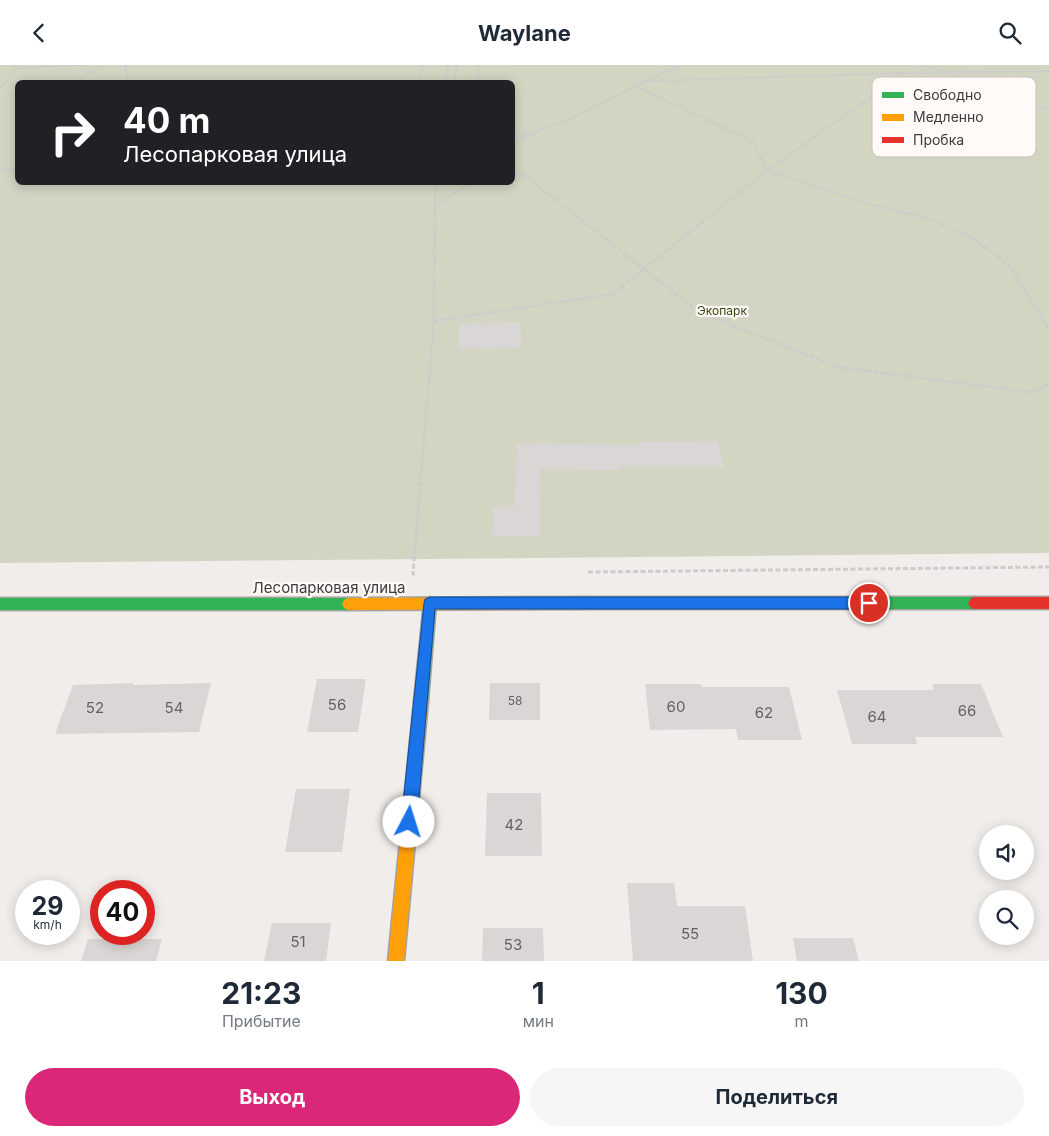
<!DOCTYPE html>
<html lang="ru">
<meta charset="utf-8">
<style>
body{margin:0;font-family:Inter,sans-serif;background:#f6f6f7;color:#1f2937;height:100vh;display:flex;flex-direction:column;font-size:19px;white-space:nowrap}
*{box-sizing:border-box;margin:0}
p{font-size:16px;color:#747a83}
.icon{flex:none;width:28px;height:28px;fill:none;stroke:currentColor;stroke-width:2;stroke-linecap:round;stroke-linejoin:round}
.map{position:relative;height:896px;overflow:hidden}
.panel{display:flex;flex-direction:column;background:#fff;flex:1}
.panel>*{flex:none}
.top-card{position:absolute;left:15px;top:15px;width:500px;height:105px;border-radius:8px;box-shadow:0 2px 12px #0003;background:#202124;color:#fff;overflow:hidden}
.tools{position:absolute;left:979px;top:760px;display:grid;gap:10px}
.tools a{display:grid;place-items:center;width:55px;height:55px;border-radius:50%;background:#fff;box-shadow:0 2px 12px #0003;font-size:25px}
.speed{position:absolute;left:15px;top:815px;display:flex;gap:10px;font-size:25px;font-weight:700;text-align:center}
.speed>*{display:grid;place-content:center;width:65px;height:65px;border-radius:50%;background:#fff;box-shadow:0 2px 12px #0003;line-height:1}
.speed small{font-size:12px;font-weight:400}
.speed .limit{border:8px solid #d22;background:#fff;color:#111}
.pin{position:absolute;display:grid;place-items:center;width:42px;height:42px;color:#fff;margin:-21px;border:2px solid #fff;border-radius:50%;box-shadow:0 1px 5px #0007}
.me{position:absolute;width:55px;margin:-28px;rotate:5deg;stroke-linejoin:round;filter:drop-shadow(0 0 4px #0008)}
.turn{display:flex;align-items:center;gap:18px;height:105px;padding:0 25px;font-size:22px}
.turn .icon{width:65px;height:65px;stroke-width:2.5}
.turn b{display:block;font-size:35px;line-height:42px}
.eta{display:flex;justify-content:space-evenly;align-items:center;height:85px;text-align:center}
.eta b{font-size:30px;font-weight:700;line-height:35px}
.primary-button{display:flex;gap:10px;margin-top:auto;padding:10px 25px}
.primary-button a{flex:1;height:58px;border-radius:30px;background:#db2777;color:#fff;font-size:20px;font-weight:700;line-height:58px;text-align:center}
.primary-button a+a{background:#f6f6f7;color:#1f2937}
header{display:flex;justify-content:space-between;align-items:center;height:65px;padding:0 25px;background:#fff;font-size:22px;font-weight:700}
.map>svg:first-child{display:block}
.green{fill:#d1d5c2;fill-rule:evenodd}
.building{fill:#d9d6d5}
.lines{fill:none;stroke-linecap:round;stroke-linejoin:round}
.fast-casing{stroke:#a5a3a1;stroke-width:3}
.slow-casing{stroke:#a5a3a1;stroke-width:3}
.jam-casing{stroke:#a5a3a1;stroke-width:3}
.path-far2{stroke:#cdcbcb;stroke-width:2;stroke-dasharray:3 1;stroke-linecap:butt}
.path-far1{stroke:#cdcbcb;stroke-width:2.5;stroke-dasharray:4 2;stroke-linecap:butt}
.path{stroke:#cdcbcb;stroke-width:3;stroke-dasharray:5 2.5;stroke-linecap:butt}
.fast{fill:#30b455;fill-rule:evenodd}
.slow{fill:#ff9f0a;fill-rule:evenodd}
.jam{fill:#e5322d;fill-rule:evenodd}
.route{fill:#1a73e8;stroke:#114b97}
.labels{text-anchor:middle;stroke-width:4.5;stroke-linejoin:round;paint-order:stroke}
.far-park-label{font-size:12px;fill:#364410;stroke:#fffaf7}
.number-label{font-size:12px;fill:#646260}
.street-label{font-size:15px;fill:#3d3b39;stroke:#fffaf7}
.near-number-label{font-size:15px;fill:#646260}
.key{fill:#fffaf7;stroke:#c5c1be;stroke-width:1}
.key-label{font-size:14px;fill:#3d3b39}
</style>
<header><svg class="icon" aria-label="back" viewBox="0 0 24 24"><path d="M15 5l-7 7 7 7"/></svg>Waylane<svg class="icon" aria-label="search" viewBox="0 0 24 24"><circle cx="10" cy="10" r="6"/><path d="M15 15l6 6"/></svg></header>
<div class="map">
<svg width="1049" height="896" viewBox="0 0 1049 896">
<rect width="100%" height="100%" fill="#f0edea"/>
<path class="green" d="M0,0H1049V488L0,498ZM18,18H512V118H18Z"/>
<g class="building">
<polygon points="520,257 522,283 458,284 459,259"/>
<polygon points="718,376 724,402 621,402 621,405 540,404 541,471 492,471 493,442 514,442 517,378 638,380 638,377"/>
<polygon points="317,614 366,614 358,667 307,667"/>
<polygon points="133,618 133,620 211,618 199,667 55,669 73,620"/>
<polygon points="490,618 540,618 540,655 489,655"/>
<polygon points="645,619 701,619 702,622 789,622 802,675 738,675 736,664 650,665"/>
<polygon points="932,619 981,619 1003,672 915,672 917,679 852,679 837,625 934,625"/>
<polygon points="296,724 350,724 342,787 285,787"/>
<polygon points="487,728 541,728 542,791 485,791"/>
<polygon points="627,818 674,818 677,841 745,841 753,896 633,896"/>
<polygon points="272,858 331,858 326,896 264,896"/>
<polygon points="483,863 543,863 544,896 482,896"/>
<polygon points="793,873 853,873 859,896 797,896"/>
<polygon points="88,874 162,874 156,896 81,896"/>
</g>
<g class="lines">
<g class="fast-casing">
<g id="fast">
<polygon points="430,532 434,534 436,538 428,636 426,641 421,643 416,641 414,636 424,538 426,534"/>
<polygon points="584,532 974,532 978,534 980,538 978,542 974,544 584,544 580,542 578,538 580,534"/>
<polygon points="0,533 348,533 352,535 354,539 352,543 348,545 0,545"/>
</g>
</g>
<g class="slow-casing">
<g id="slow">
<polygon points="584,532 588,534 590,538 588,542 584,544 348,545 344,543 342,539 344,535 348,533"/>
<polygon points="421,629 426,631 428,636 404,896 388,896 414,636 416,631"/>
</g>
</g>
<g class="jam-casing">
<polygon id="jam" points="974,532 1049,532 1049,544 974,544 970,542 968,538 970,534"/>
</g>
<g class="path-far2">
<polyline points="14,0 18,3 84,0"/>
<polyline points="125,0 128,18"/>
<polyline points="920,0 943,6"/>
<polyline points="951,9 1049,45"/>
<polyline points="647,16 904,8"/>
<polyline points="79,18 89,7 103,0"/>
<polyline points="418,18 423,0"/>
<polyline points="445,18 448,0"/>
<polyline points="454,18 457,0"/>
<polyline points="477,18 479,0"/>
<polyline points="635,21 754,77 766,106 856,135 906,148"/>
<polyline points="0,23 21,0"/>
<polyline points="512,69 529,68"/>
<polyline points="512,76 563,57 679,0"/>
<polyline points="0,105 18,104"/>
<polyline points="512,105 528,113 572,148"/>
<polyline points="435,141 470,118"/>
<polyline points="435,148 435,118"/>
<polyline points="714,148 766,106 905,8 1049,6"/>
</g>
<g class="path-far1">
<polyline points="571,147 699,247 838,302 1029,327 1049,320"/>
<polyline points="901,147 930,154 974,174 1010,201 1049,265"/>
<polyline points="434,256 613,229 715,147"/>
<polyline points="427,338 434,256 435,147"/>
</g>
<g class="path">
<polyline points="588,507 1049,502"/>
<polyline points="415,509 413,509 427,336"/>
</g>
<use href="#fast" class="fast"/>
<use href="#slow" class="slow"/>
<use href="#jam" class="jam"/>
</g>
<polygon class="route" points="430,532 869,532 874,534 875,538 874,542 869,544 435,544 417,757 414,762 409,765 404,762 401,757 424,538 425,534"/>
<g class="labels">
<g class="far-park-label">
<text x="722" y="250">Экопарк</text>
</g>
<g class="number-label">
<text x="515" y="640">58</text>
</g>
<g class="street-label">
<text x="329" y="528">Лесопарковая улица</text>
</g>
<g class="near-number-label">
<text x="337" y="645">56</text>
<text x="676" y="647">60</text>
<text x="95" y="648">52</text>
<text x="174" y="648">54</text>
<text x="967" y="651">66</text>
<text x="764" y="653">62</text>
<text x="877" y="657">64</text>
<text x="514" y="765">42</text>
<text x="690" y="874">55</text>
<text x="298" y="882">51</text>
<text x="513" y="885">53</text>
</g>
</g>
<rect x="872" y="12" width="164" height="80" rx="8" class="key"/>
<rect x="882" y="27" width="22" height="6" fill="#30b455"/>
<rect x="882" y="49" width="22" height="7" fill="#ff9f0a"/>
<rect x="882" y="72" width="22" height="6" fill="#e5322d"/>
<g class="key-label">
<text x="913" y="35">Свободно</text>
<text x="913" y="57">Медленно</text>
<text x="913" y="80">Пробка</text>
</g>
</svg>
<div class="tools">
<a><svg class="icon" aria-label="sound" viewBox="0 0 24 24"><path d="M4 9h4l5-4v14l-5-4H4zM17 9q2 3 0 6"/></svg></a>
<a><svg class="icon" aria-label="search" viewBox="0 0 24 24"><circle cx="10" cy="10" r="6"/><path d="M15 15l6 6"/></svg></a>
</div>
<div class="speed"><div>29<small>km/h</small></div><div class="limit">40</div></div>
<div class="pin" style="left:869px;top:538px;background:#d93025"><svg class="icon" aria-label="arrive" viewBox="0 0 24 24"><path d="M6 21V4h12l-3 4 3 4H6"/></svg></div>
<svg class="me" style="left:409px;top:757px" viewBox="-20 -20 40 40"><circle r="19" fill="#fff"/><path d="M0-13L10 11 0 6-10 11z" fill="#1a73e8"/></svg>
<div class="top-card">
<div class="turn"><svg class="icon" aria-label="right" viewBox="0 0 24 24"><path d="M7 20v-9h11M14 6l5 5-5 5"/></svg><div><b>40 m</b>Лесопарковая улица</div></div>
</div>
</div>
<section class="panel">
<div class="eta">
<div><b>21:23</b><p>Прибытие</p></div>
<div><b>1</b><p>мин</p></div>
<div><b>130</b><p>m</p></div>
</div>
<div class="primary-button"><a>Выход</a><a>Поделиться</a></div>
</section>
